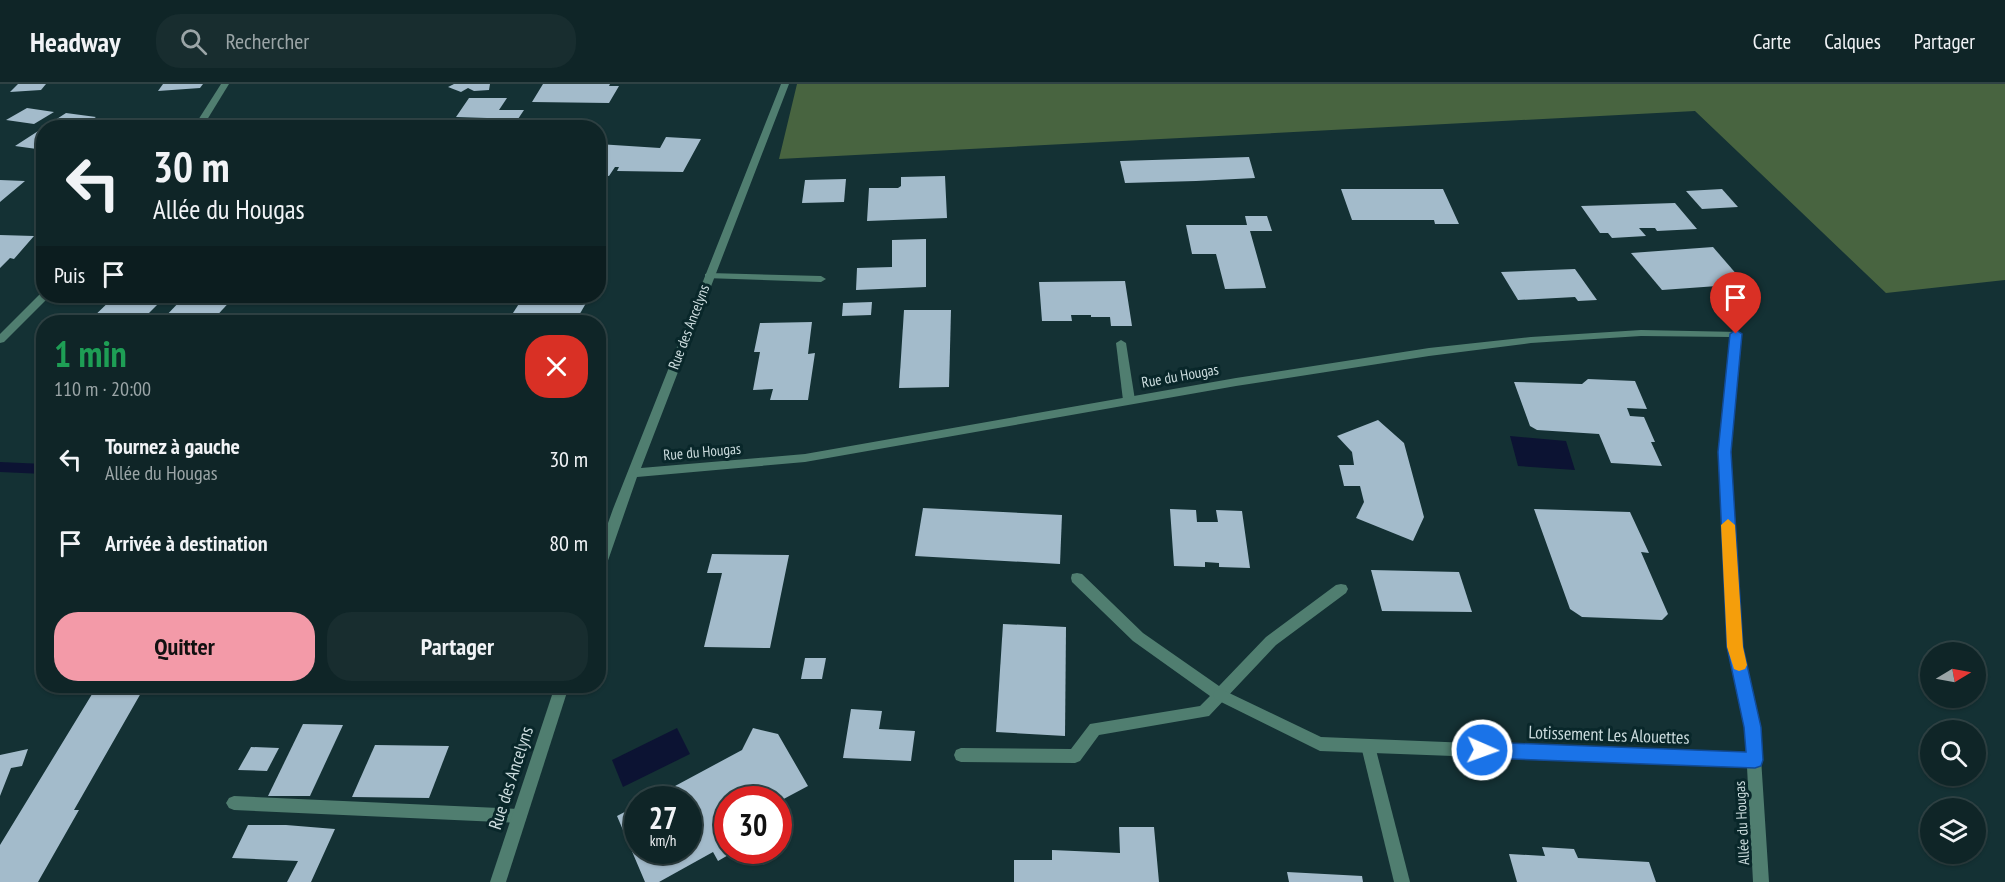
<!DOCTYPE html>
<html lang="fr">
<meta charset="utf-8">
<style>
body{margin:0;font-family:"PT Sans Narrow",sans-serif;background:#182d2f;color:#f1f3f6;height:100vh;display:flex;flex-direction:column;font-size:22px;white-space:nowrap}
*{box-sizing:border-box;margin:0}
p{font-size:20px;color:#9ba5a7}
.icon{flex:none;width:33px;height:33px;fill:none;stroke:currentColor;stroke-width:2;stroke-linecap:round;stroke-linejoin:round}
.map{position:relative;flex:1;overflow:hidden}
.panel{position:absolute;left:36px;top:231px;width:570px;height:378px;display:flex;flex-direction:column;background:#0f2527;border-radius:24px;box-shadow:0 2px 4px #0004,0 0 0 2px #2f4244}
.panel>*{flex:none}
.banner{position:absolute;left:36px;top:36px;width:570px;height:183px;border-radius:24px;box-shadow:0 2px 4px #0004,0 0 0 2px #2f4244;background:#0f2527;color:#f1f3f6;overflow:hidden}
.needle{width:39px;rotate:80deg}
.fabs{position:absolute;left:1920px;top:558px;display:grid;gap:12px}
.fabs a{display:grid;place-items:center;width:66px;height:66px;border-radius:50%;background:#0f2527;box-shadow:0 2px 4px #0004,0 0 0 2px #2f4244;font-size:30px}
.speed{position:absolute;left:624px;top:702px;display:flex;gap:12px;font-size:30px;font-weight:700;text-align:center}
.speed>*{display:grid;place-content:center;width:78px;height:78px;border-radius:50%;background:#0f2527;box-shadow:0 2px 4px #0004,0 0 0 2px #2f4244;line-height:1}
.speed small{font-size:15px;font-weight:400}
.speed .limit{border:9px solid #d22;background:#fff;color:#111}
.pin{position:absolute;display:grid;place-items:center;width:51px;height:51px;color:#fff;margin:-62px -26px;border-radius:50% 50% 50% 0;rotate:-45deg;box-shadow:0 0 6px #0007}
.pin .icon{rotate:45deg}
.me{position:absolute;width:66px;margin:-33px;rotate:92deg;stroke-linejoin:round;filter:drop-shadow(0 0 4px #0008)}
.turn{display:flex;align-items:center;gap:21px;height:126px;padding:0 18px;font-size:27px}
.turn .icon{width:78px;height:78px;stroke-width:2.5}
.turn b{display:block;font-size:42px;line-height:51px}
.then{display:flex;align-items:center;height:57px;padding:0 18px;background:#0003;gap:12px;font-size:22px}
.round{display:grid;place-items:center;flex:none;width:63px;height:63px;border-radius:24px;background:#182d2f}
.summary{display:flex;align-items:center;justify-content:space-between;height:102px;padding:0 18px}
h1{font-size:36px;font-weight:700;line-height:45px;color:#1e9e55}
.button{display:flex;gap:12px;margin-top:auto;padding:12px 18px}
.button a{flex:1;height:69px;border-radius:24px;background:#f39aa8;color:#111;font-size:24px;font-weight:700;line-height:69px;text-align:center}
.button a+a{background:#182d2f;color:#f1f3f6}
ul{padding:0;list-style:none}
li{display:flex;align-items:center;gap:18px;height:84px;padding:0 18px}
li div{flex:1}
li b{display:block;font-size:22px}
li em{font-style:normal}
header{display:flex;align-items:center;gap:36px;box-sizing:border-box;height:84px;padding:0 30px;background:#0f2527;border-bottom:2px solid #2f4244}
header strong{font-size:28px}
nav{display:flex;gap:33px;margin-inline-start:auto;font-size:21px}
.search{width:420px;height:54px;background:#182d2f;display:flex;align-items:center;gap:15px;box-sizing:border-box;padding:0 21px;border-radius:24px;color:#9ba5a7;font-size:22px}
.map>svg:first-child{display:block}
.forest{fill:#486440}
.water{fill:#0c1333}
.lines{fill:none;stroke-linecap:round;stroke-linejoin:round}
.stream{fill:#0c1333;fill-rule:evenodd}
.building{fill:#a3bbcb}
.service{fill:#507e70;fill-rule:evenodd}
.minor{fill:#507e70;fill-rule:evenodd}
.route{fill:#1a73e8;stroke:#114b97;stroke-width:1.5}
.slow{fill:#f59e0b}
.labels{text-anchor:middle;stroke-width:6;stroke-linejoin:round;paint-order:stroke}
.street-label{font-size:15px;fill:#cddddf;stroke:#09272a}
.near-street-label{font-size:18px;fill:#cddddf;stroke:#09272a}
</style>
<header>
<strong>Headway</strong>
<div class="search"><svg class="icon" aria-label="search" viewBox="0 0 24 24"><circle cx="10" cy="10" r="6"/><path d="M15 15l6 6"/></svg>Rechercher</div>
<nav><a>Carte</a><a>Calques</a><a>Partager</a></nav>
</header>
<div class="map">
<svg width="2005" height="798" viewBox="0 0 2005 798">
<rect width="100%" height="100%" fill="#143134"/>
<polygon class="forest" points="797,0 2005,0 2005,196 1886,209 1695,27 779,75"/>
<g class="water">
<polygon points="1510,352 1566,357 1575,386 1518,382"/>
<polygon points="677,644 690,670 623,703 612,676"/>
</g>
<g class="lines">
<polygon class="stream" points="0,378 44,380 44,390 0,388"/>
</g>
<g class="building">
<polygon points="18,0 46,0 41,6 10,8"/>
<polygon points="163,0 203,0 200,4 158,7"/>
<polygon points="454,0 490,0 489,6 474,7 468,4 461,8 448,3"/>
<polygon points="543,0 610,0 609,2 619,2 609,19 532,18"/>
<polygon points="469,14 507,14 499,26 524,26 518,35 456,33"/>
<polygon points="27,24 54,28 34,40 6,36"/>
<polygon points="66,29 96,33 79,44 44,44 44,66 15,62"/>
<polygon points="546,37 570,38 566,44 542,44"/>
<polygon points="666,53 701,55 683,88 617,87 619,83 615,83 609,92 598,91 598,60 660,64"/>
<polygon points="1249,73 1255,94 1196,97 1125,99 1120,77"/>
<polygon points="945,92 947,134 867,137 869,104 898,104 901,102 901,93"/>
<polygon points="846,95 844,118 802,119 805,96"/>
<polygon points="0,96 25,97 0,118"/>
<polygon points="1341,105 1443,105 1459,140 1435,140 1434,136 1352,136"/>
<polygon points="1722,105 1738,123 1702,125 1686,107"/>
<polygon points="1675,119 1697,145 1657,147 1655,144 1639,144 1646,152 1612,154 1608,149 1600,149 1581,122"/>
<polygon points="1245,132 1267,132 1272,147 1250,147 1266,204 1225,205 1216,170 1192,170 1186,141 1247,141"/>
<polygon points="0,151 34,152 14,175 10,174 0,184"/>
<polygon points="926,155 926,203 856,206 857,184 892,183 892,156"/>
<polygon points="1713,163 1745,200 1662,206 1631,169"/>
<polygon points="1575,185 1597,216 1578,217 1575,213 1518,216 1501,188"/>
<polygon points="1125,197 1132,242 1111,242 1110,233 1091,233 1091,231 1071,231 1072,237 1042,237 1039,198"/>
<polygon points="115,212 166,212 140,238 88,238"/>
<polygon points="185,212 235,212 211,238 161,237"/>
<polygon points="524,212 575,212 589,214 578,233 513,229"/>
<polygon points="872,218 871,231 842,232 843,219"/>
<polygon points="904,226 951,226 949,303 899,304"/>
<polygon points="812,238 808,270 815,269 808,316 770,316 773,305 753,306 760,268 754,268 760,239"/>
<polygon points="1588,295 1635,297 1647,325 1627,324 1630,332 1644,333 1655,358 1651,358 1662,382 1611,379 1599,350 1537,346 1530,342 1514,298 1582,300"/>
<polygon points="1378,336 1404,359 1424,433 1413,457 1356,434 1364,418 1360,402 1344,402 1339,381 1354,381 1352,368 1337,352"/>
<polygon points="923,424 1062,431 1060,480 915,472"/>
<polygon points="1170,425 1196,426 1197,438 1218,438 1216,426 1242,427 1250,484 1219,483 1219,479 1205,478 1205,483 1174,482"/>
<polygon points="1534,425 1630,428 1649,469 1641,468 1668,530 1662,536 1582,533 1570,525"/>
<polygon points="712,470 789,471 770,564 704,563 722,489 707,489"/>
<polygon points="1371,486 1459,488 1472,528 1382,527"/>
<polygon points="1003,540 1066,543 1065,652 996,648"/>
<polygon points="805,574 826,574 822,595 801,595"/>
<polygon points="97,602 145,602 74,726 79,726 38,798 0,798 0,761"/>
<polygon points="344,602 478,602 476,607 343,604"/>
<polygon points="851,625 882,627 879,645 915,647 911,677 843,674"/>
<polygon points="303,640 343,641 310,712 268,712"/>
<polygon points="753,644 778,650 808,702 778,718 778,716 728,716 728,766 737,766 718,777 713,768 659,798 645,798 617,732 638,721 638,766 688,766 688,716 649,716 742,666"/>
<polygon points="375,661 449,662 429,714 352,713"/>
<polygon points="251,663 279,664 267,687 238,686"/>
<polygon points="28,665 22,682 11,684 0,712 0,671"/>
<polygon points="248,741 286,741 335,745 311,798 287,798 298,777 232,774"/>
<polygon points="1119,743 1154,743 1159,798 1014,798 1014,776 1052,776 1052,766 1120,769"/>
<polygon points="1542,763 1574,765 1578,774 1649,778 1656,798 1517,798 1509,770 1545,772"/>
<polygon points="1287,788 1362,792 1363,798 1289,798"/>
</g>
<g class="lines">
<g class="service">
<polygon points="709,189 821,192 826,195 821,198 705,194 705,190"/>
<polygon points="1121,256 1126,259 1135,316 1129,320 1123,316 1116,259"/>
<polygon points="1077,489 1082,490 1143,549 1219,602 1266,553 1336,501 1341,500 1346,501 1348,505 1346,509 1276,561 1209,632 1099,651 1080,677 1075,679 961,678 956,676 954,671 956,666 961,664 1071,665 1090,640 1200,622 1210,612 1133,557 1072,498 1071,494 1072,490"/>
<polygon points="1368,655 1373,657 1375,662 1410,798 1394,798 1361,662 1363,657"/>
<polygon points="234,712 519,725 524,727 527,732 524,737 519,739 234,726 229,724 226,719 229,714"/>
</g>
<g class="minor">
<polygon points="221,0 229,0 202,44 193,44"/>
<polygon points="781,0 789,0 641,384 805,370 1236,294 1429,264 1531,253 1641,246 1740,248 1741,250 1730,368 1742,563 1759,643 1769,798 1753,798 1747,683 1320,667 1215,615 1213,611 1215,607 1220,605 1225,607 1321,653 1746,670 1745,643 1728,563 1718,368 1730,253 1641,252 1531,259 1429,272 1236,302 805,378 637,393 604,488 603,492 598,493 598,467 613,425"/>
<polygon points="44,209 44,212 49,212 48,214 4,258 0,259 0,250 40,210"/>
<polygon points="555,602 569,602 506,798 490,798"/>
</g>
</g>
<polygon class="route" points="1736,246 1742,250 1731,368 1743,563 1761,643 1763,676 1761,682 1755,684 1482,674 1476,671 1474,666 1476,661 1482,658 1746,668 1744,643 1727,563 1718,368 1730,250"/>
<polygon class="slow" points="1728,435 1735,441 1743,563 1747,581 1745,585 1739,587 1734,585 1727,563 1721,441"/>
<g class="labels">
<g class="street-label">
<text transform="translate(689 243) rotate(-69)" y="5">Rue des Ancelyns</text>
<text transform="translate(1180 292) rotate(-10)" y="5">Rue du Hougas</text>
<text transform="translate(702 368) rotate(-5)" y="5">Rue du Hougas</text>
<text transform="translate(1742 739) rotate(-93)" y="5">Allée du Hougas</text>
</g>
<g class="near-street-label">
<text transform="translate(1609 651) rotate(2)" y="6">Lotissement Les Alouettes</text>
<text transform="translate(511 694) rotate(-72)" y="6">Rue des Ancelyns</text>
</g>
</g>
</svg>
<div class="fabs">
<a><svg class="needle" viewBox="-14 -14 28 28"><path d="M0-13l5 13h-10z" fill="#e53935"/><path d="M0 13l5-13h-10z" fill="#9ba5a7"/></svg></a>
<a><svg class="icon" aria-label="search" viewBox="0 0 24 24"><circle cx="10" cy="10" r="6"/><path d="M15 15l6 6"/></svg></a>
<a><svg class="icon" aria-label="layers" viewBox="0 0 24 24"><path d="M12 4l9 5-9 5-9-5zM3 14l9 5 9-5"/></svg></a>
</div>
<div class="speed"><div>27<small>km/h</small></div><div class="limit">30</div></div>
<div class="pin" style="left:1736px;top:250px;background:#d93025"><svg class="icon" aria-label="arrive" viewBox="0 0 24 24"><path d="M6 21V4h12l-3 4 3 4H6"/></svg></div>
<svg class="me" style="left:1482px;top:666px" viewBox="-20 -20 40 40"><circle r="17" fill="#1a73e8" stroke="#fff" stroke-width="3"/><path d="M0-11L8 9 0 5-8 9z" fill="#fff"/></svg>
<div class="banner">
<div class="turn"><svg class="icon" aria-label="left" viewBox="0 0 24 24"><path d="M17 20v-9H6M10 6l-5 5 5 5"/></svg><div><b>30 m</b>Allée du Hougas</div></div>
<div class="then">Puis<svg class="icon" aria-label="arrive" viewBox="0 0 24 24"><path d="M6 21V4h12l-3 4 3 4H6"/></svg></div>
</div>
<section class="panel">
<div class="summary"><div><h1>1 min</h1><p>110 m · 20:00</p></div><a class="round" style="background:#d93025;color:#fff"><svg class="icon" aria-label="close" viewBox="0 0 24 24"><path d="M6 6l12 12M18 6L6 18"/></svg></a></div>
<ul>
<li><svg class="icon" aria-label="left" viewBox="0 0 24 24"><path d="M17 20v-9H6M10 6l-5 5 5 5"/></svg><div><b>Tournez à gauche</b><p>Allée du Hougas</p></div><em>30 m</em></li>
<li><svg class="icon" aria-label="arrive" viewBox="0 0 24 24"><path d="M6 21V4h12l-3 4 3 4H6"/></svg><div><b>Arrivée à destination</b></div><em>80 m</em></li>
</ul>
<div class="button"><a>Quitter</a><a>Partager</a></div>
</section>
</div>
